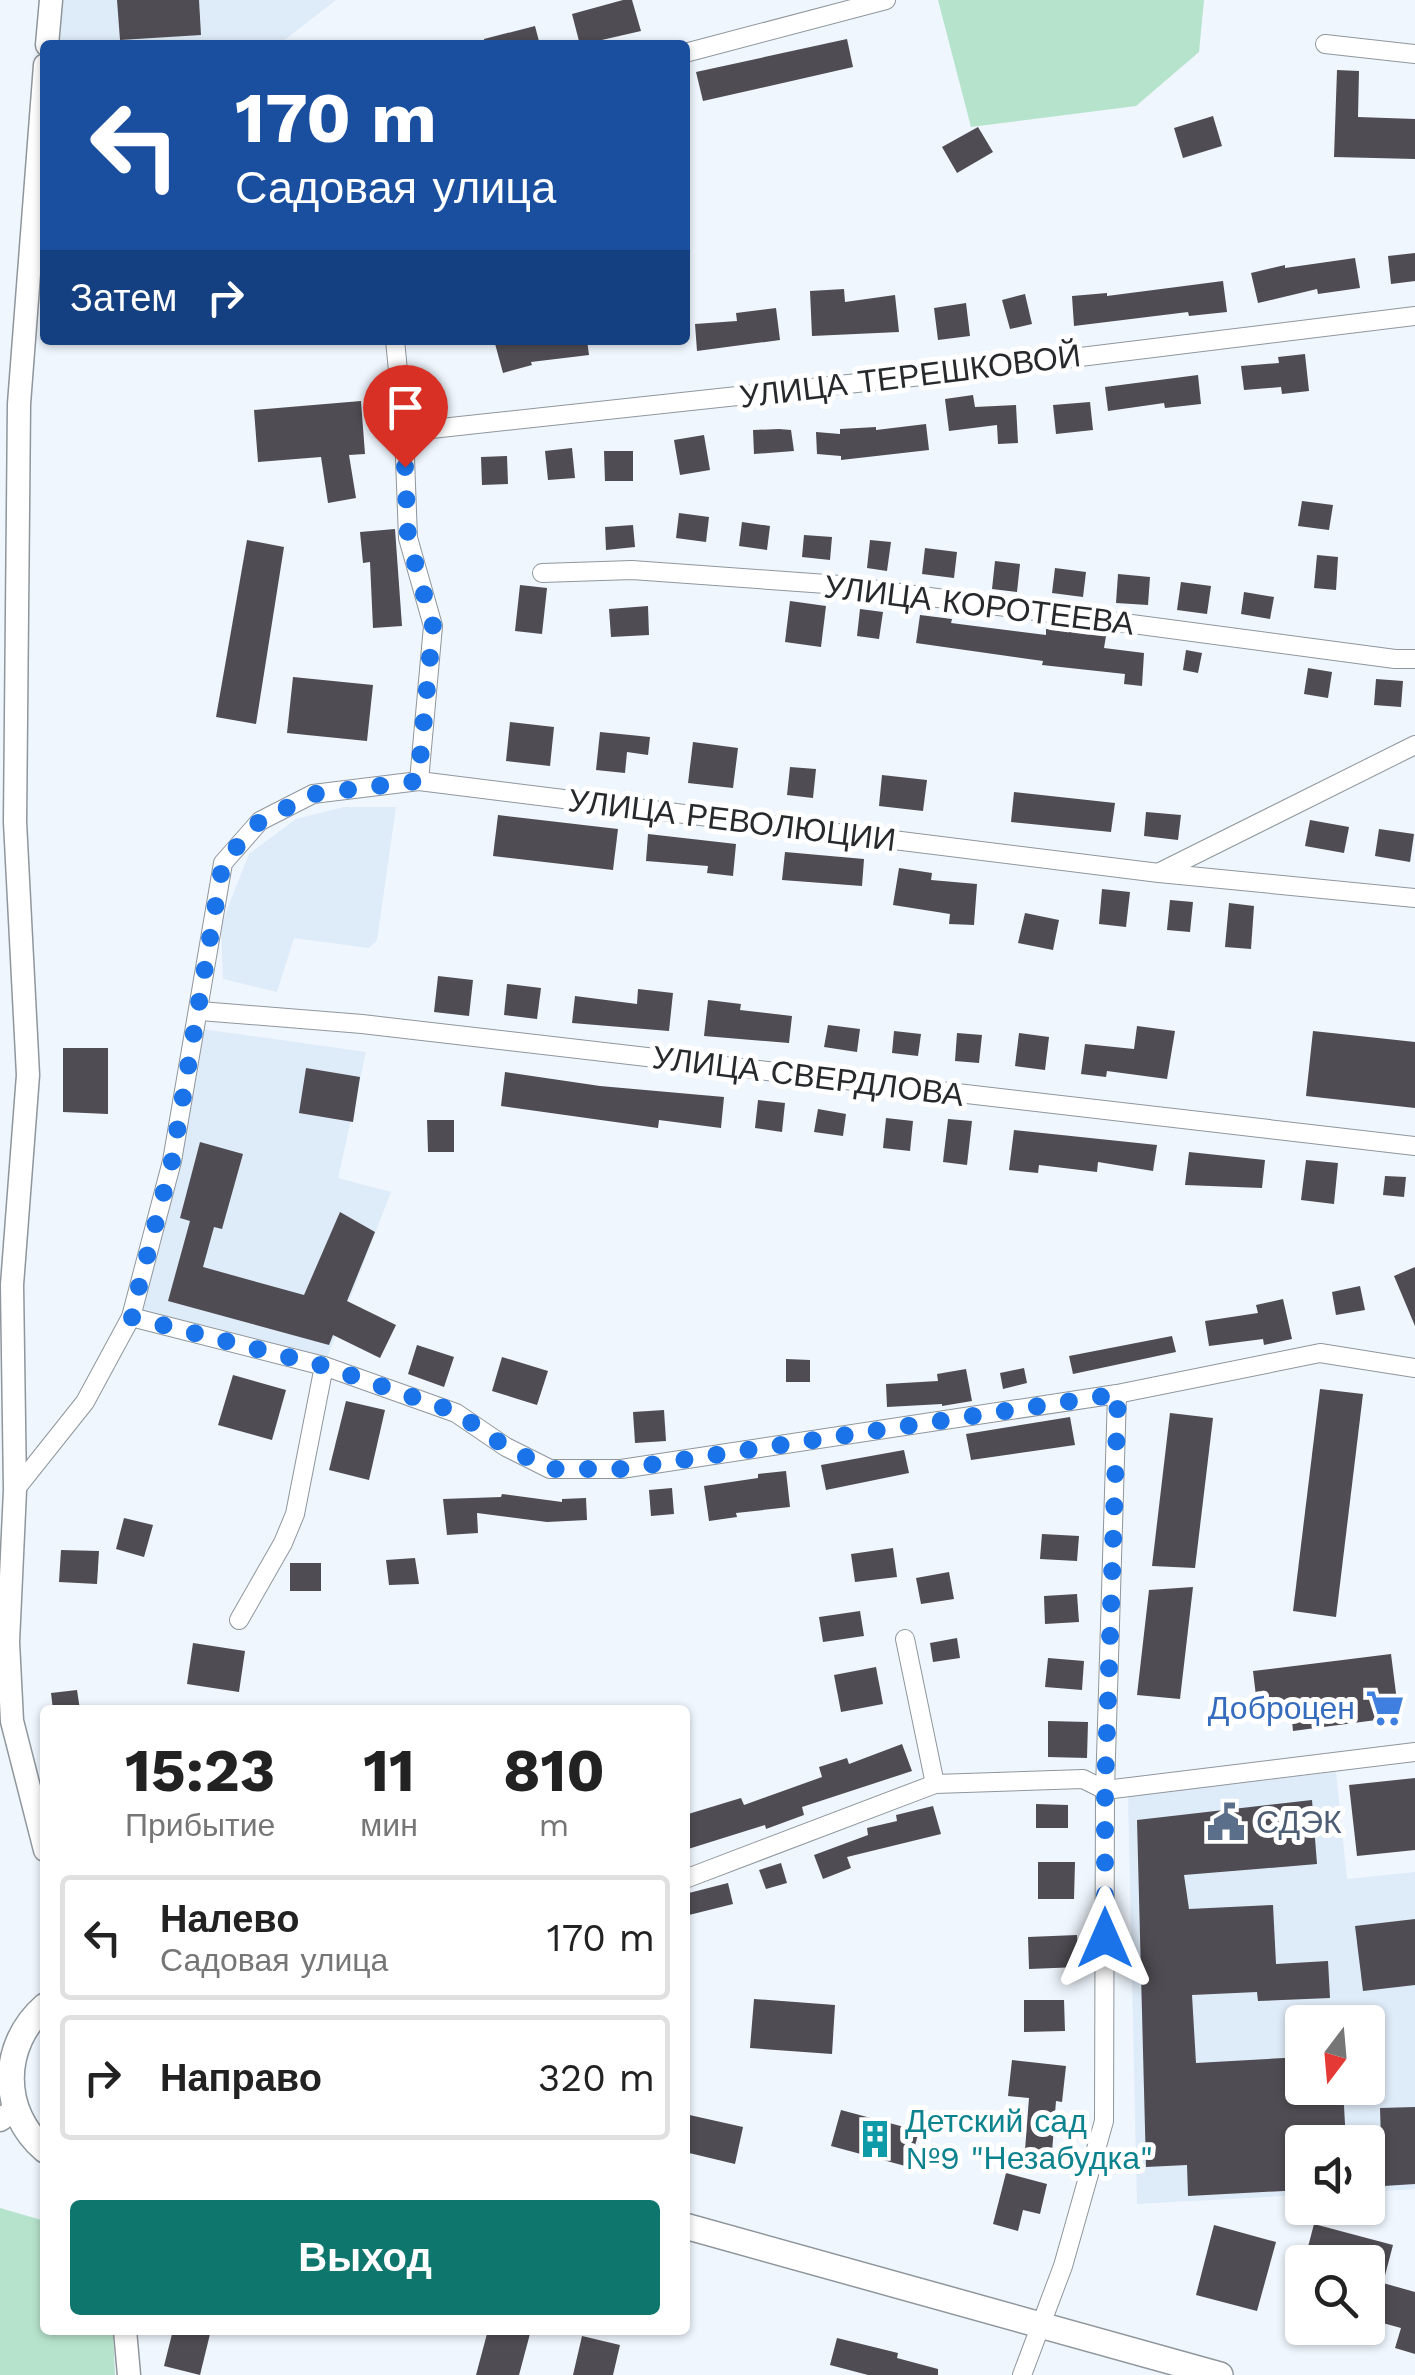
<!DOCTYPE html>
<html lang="ru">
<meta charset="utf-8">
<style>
body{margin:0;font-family:"Work Sans",sans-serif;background:#f2f2f2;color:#222;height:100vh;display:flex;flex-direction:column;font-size:38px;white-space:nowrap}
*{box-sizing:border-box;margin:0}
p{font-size:32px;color:#767676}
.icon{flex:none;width:55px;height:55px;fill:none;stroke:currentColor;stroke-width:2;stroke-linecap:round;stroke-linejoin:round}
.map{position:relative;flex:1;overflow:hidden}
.details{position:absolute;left:40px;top:1705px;width:650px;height:630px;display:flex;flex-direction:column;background:#fff;border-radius:10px;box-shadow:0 2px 8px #0004}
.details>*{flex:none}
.guide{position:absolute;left:40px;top:40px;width:650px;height:305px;border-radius:10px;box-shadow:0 2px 8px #0004;background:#1a4fa0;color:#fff;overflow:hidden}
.needle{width:65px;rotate:196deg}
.tools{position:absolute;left:1285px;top:2005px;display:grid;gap:20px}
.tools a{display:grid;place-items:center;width:100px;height:100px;border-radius:10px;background:#fff;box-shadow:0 2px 8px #0004;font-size:50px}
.pin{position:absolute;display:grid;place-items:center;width:85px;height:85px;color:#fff;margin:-102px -42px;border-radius:50% 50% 50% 0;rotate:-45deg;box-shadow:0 0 10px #0007}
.pin .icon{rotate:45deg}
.me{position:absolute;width:110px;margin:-55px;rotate:0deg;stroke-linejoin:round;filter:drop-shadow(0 0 8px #0008)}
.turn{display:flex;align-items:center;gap:35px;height:210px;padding:0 30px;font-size:45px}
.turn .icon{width:130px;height:130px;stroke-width:2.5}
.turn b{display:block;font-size:70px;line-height:85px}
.then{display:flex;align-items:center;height:95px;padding:0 30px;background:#0003;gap:20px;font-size:38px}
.eta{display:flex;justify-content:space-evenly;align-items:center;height:170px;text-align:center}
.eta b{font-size:60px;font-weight:700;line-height:70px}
.action{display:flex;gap:20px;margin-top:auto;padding:20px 30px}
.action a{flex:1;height:115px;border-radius:10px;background:#0f766e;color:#fff;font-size:40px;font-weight:700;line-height:115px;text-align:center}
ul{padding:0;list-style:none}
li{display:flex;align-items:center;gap:30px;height:125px;margin:0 20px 15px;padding:0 10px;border:5px solid #e0e0e0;border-radius:10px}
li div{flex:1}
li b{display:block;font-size:38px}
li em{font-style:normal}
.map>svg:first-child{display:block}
.built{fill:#deebf8;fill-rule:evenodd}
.green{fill:#b6e3cc}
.building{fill:#4f4c53}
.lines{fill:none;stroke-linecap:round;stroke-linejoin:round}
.minor-casing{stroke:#8f969c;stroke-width:20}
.tertiary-casing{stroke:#8f969c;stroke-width:25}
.secondary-casing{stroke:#8f969c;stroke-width:28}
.minor{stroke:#fff;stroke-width:18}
.tertiary{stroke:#fff;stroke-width:22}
.secondary{stroke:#fff;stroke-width:25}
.route{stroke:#1a73e8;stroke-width:18;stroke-dasharray:0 32.4}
.labels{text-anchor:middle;stroke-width:10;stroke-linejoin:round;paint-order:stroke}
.street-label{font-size:32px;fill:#272a2c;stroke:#fff}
.shop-label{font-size:32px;fill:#366cbe;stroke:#fff;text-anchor:end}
.service-label{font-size:32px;fill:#4e5e75;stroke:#fff;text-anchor:start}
.culture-label{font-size:32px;fill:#0d838f;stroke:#fff;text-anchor:start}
</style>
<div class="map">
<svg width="1415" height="2375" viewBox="0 0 1415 2375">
<rect width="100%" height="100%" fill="#eff6fd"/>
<g class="built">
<polygon points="59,0 336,0 278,45 58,45"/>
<polygon points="344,807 396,807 377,940 369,948 294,938 277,992 223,979 221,925 249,854 296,819"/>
<polygon points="202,1029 366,1052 338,1178 391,1192 324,1366 131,1317"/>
<path d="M1336,1772L1347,1879L1415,1872V2189L1368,2192V2142H1302V2195L1137,2204L1128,1796ZM1302,2022H1368V2088H1302Z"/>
</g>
<g class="green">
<polygon points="938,0 1204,0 1199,52 1136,106 971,127"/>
<polygon points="0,2208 45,2221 45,2330 113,2330 115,2375 0,2375"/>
</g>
<g class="building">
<polygon points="117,0 199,0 201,35 120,40"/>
<polygon points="623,0 632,0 641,31 580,45 572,14"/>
<polygon points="535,26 540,45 484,45 484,39"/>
<polygon points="847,39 853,67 703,101 696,72"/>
<polygon points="1337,70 1359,71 1358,117 1415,119 1415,159 1334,157"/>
<polygon points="1213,116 1222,146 1183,158 1174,128"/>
<polygon points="978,127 993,152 957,173 942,147"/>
<polygon points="1415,253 1415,281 1391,284 1388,256"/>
<polygon points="1355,258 1360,288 1318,294 1317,289 1258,303 1251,273 1285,265 1285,268"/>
<polygon points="1223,281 1227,312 1189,316 1188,312 1074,326 1072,296 1107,293 1107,296"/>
<polygon points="844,289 845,302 895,295 899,332 812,336 810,291"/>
<polygon points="1025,294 1032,324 1010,329 1002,300"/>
<polygon points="966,303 970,336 938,340 934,308"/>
<polygon points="776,308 780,340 697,351 695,324 737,321 736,313"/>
<polygon points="494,340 587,340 589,355 531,362 532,365 503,373"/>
<polygon points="1305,354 1309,391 1282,394 1281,387 1244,390 1241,366 1279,363 1278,357"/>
<polygon points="1198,375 1201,404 1165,408 1164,403 1108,411 1105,387"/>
<polygon points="973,395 975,407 1016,405 1018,443 998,444 997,425 949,431 945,399"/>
<polygon points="361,401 365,454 349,455 356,498 328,503 321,457 258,462 254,410"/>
<polygon points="1090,402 1093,430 1056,434 1053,405"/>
<polygon points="926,424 929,450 841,460 841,456 817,454 816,432 840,434 840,429 876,427 876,430"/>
<polygon points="779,429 791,430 794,451 754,454 753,430"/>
<polygon points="704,435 710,470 680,475 674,440"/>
<polygon points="572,448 575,478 548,480 545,451"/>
<polygon points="604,451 633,451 633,481 605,481"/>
<polygon points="507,456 508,484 482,485 481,457"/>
<polygon points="1302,501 1333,505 1329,530 1298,526"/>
<polygon points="679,513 709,517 706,542 676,538"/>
<polygon points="742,522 770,526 767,550 739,546"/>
<polygon points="633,525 635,547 606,550 605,527"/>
<polygon points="395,529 402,626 373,628 370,562 363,563 360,532"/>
<polygon points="804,535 832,537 830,560 802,557"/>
<polygon points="247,540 284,547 256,724 216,717"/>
<polygon points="870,540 891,542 887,571 867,568"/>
<polygon points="925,548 957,552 954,578 922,574"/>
<polygon points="1317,555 1338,557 1336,590 1314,588"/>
<polygon points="995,561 1020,564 1017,592 992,589"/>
<polygon points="1055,568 1086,572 1083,597 1052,593"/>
<polygon points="1118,574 1150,577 1148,605 1116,603"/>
<polygon points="1181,582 1211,586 1207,614 1177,610"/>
<polygon points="520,585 547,588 542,634 515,631"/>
<polygon points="1244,592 1274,597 1270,619 1241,614"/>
<polygon points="790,601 826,606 821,647 785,642"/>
<polygon points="648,606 649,635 611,637 609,609"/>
<polygon points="860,609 883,612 879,639 857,636"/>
<polygon points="920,615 952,619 951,623 1046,635 1046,629 1106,636 1104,648 1144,653 1142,686 1124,684 1125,674 1042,665 1043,661 916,643"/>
<polygon points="1186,650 1202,653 1198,673 1183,670"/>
<polygon points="1308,668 1332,672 1328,698 1304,694"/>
<polygon points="293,677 373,685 367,741 287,733"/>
<polygon points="1376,679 1403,681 1401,707 1374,705"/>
<polygon points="510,722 554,727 550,766 506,761"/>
<polygon points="600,732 650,737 648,755 627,752 625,773 596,770"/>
<polygon points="693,742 738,748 733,788 688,783"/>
<polygon points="790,767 816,769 813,798 787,795"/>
<polygon points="882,775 927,780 923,811 879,806"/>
<polygon points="1014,792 1115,803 1111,832 1011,822"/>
<polygon points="1146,812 1181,815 1178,840 1144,836"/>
<polygon points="498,815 618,829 613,870 493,856"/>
<polygon points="1310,820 1349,827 1344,853 1305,846"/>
<polygon points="1379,829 1414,834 1410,862 1375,856"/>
<polygon points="648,834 736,844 733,876 707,873 708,866 646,861"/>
<polygon points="785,852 864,859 862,886 782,880"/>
<polygon points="899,868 932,873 931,880 977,884 974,925 949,924 950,914 893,905"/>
<polygon points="1102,889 1130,892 1126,927 1099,924"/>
<polygon points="1170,900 1193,902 1190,932 1167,930"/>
<polygon points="1229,903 1254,906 1251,949 1225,947"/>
<polygon points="1025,913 1059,920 1053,950 1018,943"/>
<polygon points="438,976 473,980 469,1016 434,1012"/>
<polygon points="507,984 541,988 537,1019 504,1015"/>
<polygon points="638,989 673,993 669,1031 572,1023 575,996 637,1004"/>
<polygon points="708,1000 741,1004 740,1010 792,1016 789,1043 704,1036"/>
<polygon points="828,1025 860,1029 857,1052 824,1047"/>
<polygon points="1137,1026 1175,1031 1167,1079 1107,1071 1106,1077 1081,1074 1085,1044 1134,1049"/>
<polygon points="894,1031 921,1034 918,1056 892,1053"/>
<polygon points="1313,1031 1415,1042 1415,1108 1306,1096"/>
<polygon points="957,1033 982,1035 979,1063 955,1061"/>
<polygon points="1019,1033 1049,1037 1045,1070 1015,1066"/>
<polygon points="63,1048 108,1048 108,1114 63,1112"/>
<polygon points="306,1068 360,1077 353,1122 299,1113"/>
<polygon points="505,1072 600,1086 724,1097 721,1128 659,1120 658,1128 501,1106"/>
<polygon points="758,1100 785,1103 782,1132 755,1128"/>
<polygon points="818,1109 846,1114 843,1136 814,1132"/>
<polygon points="886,1118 913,1121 910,1151 883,1148"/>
<polygon points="948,1119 972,1121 967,1165 943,1162"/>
<polygon points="427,1120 454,1120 454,1152 428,1152"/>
<polygon points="1014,1130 1157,1145 1153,1171 1098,1162 1097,1172 1039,1165 1038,1173 1009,1170"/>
<polygon points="200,1142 243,1154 222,1229 214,1227 203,1267 304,1295 340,1212 375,1232 347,1301 396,1325 380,1358 333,1335 329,1345 168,1301 190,1221 180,1218"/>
<polygon points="1189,1152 1265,1160 1262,1188 1185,1185"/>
<polygon points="1306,1160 1338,1163 1334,1204 1301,1200"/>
<polygon points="1385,1176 1406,1177 1404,1197 1383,1195"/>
<polygon points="1415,1267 1415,1326 1394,1276"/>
<polygon points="1360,1286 1365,1310 1336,1315 1332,1292"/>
<polygon points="1283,1299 1292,1339 1264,1345 1263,1339 1209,1346 1205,1321 1258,1313 1256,1305"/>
<polygon points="1172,1336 1176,1352 1073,1374 1069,1356"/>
<polygon points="417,1345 454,1357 444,1387 408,1374"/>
<polygon points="502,1357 548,1371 537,1405 492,1391"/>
<polygon points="786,1359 810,1360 810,1382 786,1382"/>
<polygon points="1024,1368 1027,1383 1003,1389 1000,1373"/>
<polygon points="966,1369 972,1401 942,1406 942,1404 887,1407 886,1384 938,1381 937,1374"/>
<polygon points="233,1375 286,1390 272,1440 218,1425"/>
<polygon points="1320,1389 1363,1394 1336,1617 1293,1611"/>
<polygon points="346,1401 385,1410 369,1480 329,1470"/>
<polygon points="664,1410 666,1441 635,1443 633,1412"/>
<polygon points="1170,1413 1213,1418 1195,1568 1152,1566"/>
<polygon points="1070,1417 1075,1445 971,1460 966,1434"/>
<polygon points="904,1450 909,1473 826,1490 821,1465"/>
<polygon points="786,1471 790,1507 736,1513 737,1517 709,1521 704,1486 758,1478 758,1474"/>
<polygon points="672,1488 674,1514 651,1516 649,1490"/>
<polygon points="502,1494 562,1502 562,1499 586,1498 587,1520 547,1522 477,1513 478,1533 447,1535 443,1499 501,1497"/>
<polygon points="124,1518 153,1525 144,1557 116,1549"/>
<polygon points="1042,1534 1079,1536 1077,1561 1040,1559"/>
<polygon points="893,1548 897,1577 855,1582 851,1554"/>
<polygon points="61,1550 99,1551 97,1584 59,1582"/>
<polygon points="415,1558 419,1584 389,1585 386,1560"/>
<rect x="290" y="1563" width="31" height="28"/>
<polygon points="949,1572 954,1599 921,1604 916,1578"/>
<polygon points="1193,1587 1180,1699 1137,1695 1149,1590"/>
<polygon points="1077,1594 1079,1622 1045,1624 1044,1596"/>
<polygon points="860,1611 864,1636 823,1642 819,1617"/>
<polygon points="957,1638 960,1658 933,1662 930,1643"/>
<polygon points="193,1643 245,1651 239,1692 187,1684"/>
<polygon points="1391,1654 1399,1717 1293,1731 1291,1709 1258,1713 1253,1671"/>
<polygon points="1048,1658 1084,1661 1082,1690 1045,1687"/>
<polygon points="876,1667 883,1704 841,1712 834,1675"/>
<polygon points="77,1690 80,1710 53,1710 51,1693"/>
<polygon points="1048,1721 1088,1722 1087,1758 1048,1757"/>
<polygon points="902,1744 912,1771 802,1807 804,1815 766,1829 765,1825 685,1850 685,1815 741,1798 744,1805 822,1777 819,1767 847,1758 849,1764"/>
<polygon points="1415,1778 1415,1850 1357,1856 1349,1785"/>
<polygon points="1312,1800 1317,1864 1184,1875 1189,1909 1273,1905 1276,1964 1328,1961 1330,1998 1258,2001 1257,1992 1192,1995 1196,2063 1302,2057 1302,2088 1343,2088 1346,2142 1302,2142 1302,2190 1188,2196 1187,2165 1146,2167 1137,1820"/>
<polygon points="1036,1804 1068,1805 1068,1828 1036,1828"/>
<polygon points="933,1806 941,1834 847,1857 851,1868 823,1879 814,1855 868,1835 867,1828 897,1821 896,1815"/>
<polygon points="1038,1862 1075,1862 1074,1899 1038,1899"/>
<polygon points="781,1863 787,1883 766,1889 759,1870"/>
<polygon points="728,1883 733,1904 685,1916 685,1894"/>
<polygon points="1415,1919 1415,1985 1363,1991 1355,1926"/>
<polygon points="1077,1935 1079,1967 1029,1969 1028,1937"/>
<polygon points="754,1999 835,2005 832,2054 750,2048"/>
<polygon points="1024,2000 1064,2000 1065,2031 1024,2032"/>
<polygon points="1012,2060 1066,2066 1062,2102 1056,2101 1052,2152 1025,2150 1029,2098 1008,2096"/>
<polygon points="1415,2107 1415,2184 1368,2187 1368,2140 1381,2139 1380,2108"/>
<polygon points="841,2110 919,2131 909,2167 831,2146"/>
<polygon points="685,2114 743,2127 735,2164 685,2152"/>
<polygon points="1006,2173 1047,2184 1040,2214 1023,2210 1018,2231 993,2224"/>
<polygon points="1314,2224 1393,2245 1383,2283 1415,2292 1415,2354 1395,2348 1401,2328 1368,2319 1368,2262 1304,2262"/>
<polygon points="1214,2225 1276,2242 1257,2311 1196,2295"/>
<polygon points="173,2330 211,2330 200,2375 164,2366"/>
<polygon points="488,2330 531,2330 519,2375 476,2375"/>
<polygon points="582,2336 620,2345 613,2375 573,2375"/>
<polygon points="837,2338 898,2353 897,2358 938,2369 938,2375 868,2375 830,2365"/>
</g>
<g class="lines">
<g class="minor-casing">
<g id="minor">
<polyline points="1325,44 1415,54"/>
<polyline points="685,53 886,0"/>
<polyline points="395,340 404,432 408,538 433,626 419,781"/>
<polyline points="404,432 950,373 1415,316"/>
<polyline points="542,573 632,570 840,585 1395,659 1415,659"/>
<polyline points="1160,872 1415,745"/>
<polyline points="200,1011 362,1024 1415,1146"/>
<polyline points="131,1317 324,1366 456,1413 506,1447 550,1469 621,1469 1117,1394 1320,1353 1415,1368"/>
<polyline points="15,1490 85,1402 131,1317 172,1161 223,863 260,821 313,794 419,781 1159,873 1415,898"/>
<polyline points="239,1620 283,1543 295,1514 324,1366"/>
<polyline points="905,1639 935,1784"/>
<polyline points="685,1879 935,1784 1083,1779 1105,1790 1415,1752"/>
<polyline points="1022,2375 1063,2266 1104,2121 1105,1790 1117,1394"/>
</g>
</g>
<g class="tertiary-casing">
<g id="tertiary">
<polyline points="47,45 51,0"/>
<polyline points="45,65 19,404 15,822 28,1075 12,1285 15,1490 8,1642 12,1721 45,1850"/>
<polyline points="0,2120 10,2113"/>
<polyline points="125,2330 129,2375"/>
</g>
</g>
<g class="secondary-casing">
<g id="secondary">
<path d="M45,2006C0,2045 0,2112 45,2150"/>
<polyline points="685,2226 1220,2375"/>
</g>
</g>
<use href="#minor" class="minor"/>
<use href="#tertiary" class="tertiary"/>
<use href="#secondary" class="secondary"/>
</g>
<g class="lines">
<polyline class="route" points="405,467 408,538 433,626 418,781 314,794 260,821 223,862 172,1161 131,1317 324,1366 456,1412 506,1447 550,1469 622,1469 1118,1394 1105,1790 1105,1938"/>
</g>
<defs>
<g id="supermarket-bare" transform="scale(3)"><path d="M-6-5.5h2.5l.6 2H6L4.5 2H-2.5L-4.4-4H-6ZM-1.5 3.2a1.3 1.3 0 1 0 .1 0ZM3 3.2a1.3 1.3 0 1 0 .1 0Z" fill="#3f7fe0" stroke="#fff" stroke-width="2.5" paint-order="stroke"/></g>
<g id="civic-bare" transform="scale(3)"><path d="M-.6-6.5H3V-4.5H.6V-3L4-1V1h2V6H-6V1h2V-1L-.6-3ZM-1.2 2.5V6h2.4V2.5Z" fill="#5c6f8a" stroke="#fff" stroke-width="2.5" paint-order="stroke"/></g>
<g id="building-bare" transform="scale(3)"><path d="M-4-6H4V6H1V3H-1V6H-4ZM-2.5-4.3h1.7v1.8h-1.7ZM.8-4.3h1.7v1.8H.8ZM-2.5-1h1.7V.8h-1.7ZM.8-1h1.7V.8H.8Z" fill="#0f9aa8" stroke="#fff" stroke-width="2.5" paint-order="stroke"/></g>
</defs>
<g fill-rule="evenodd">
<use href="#supermarket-bare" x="1385" y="1708"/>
<use href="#civic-bare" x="1226" y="1822"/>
<use href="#building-bare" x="875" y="2139"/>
</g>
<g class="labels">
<g class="street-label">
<text transform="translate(910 376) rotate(-7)" y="11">УЛИЦА ТЕРЕШКОВОЙ</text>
<text transform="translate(979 605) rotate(7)" y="11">УЛИЦА КОРОТЕЕВА</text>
<text transform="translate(732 820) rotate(7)" y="11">УЛИЦА РЕВОЛЮЦИИ</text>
<text transform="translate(808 1076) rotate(7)" y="11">УЛИЦА СВЕРДЛОВА</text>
</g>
<g class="shop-label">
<text x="1355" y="1719">Доброцен</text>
</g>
<g class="service-label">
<text x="1256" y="1833">СДЭК</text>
</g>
<g class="culture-label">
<text x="905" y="2132">Детский сад<tspan x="905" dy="37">№9 "Незабудка"</tspan></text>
</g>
</g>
</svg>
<div class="tools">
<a><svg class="needle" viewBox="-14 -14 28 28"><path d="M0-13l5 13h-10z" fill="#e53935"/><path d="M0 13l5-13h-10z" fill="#767676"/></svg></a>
<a><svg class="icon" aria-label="sound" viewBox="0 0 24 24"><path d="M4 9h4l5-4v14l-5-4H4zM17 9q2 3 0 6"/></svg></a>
<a><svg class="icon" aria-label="search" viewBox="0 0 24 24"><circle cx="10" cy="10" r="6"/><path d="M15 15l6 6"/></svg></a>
</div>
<div class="pin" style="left:405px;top:467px;background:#d93025"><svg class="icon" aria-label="arrive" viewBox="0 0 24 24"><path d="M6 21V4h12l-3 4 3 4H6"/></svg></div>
<svg class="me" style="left:1105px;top:1938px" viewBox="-20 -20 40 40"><path d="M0-17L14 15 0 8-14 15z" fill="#1a73e8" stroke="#fff" stroke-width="4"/></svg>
<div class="guide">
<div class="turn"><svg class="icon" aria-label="left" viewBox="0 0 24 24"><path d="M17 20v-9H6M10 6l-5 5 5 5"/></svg><div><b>170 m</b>Садовая улица</div></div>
<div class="then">Затем<svg class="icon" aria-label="right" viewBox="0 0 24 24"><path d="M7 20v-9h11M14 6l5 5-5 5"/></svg></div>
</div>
<section class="details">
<div class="eta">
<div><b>15:23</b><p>Прибытие</p></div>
<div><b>11</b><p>мин</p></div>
<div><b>810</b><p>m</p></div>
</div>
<ul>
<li><svg class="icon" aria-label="left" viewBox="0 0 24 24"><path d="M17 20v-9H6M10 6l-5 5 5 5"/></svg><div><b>Налево</b><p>Садовая улица</p></div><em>170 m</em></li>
<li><svg class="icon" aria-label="right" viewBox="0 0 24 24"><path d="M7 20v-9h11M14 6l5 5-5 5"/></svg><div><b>Направо</b></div><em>320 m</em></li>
</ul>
<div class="action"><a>Выход</a></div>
</section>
</div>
